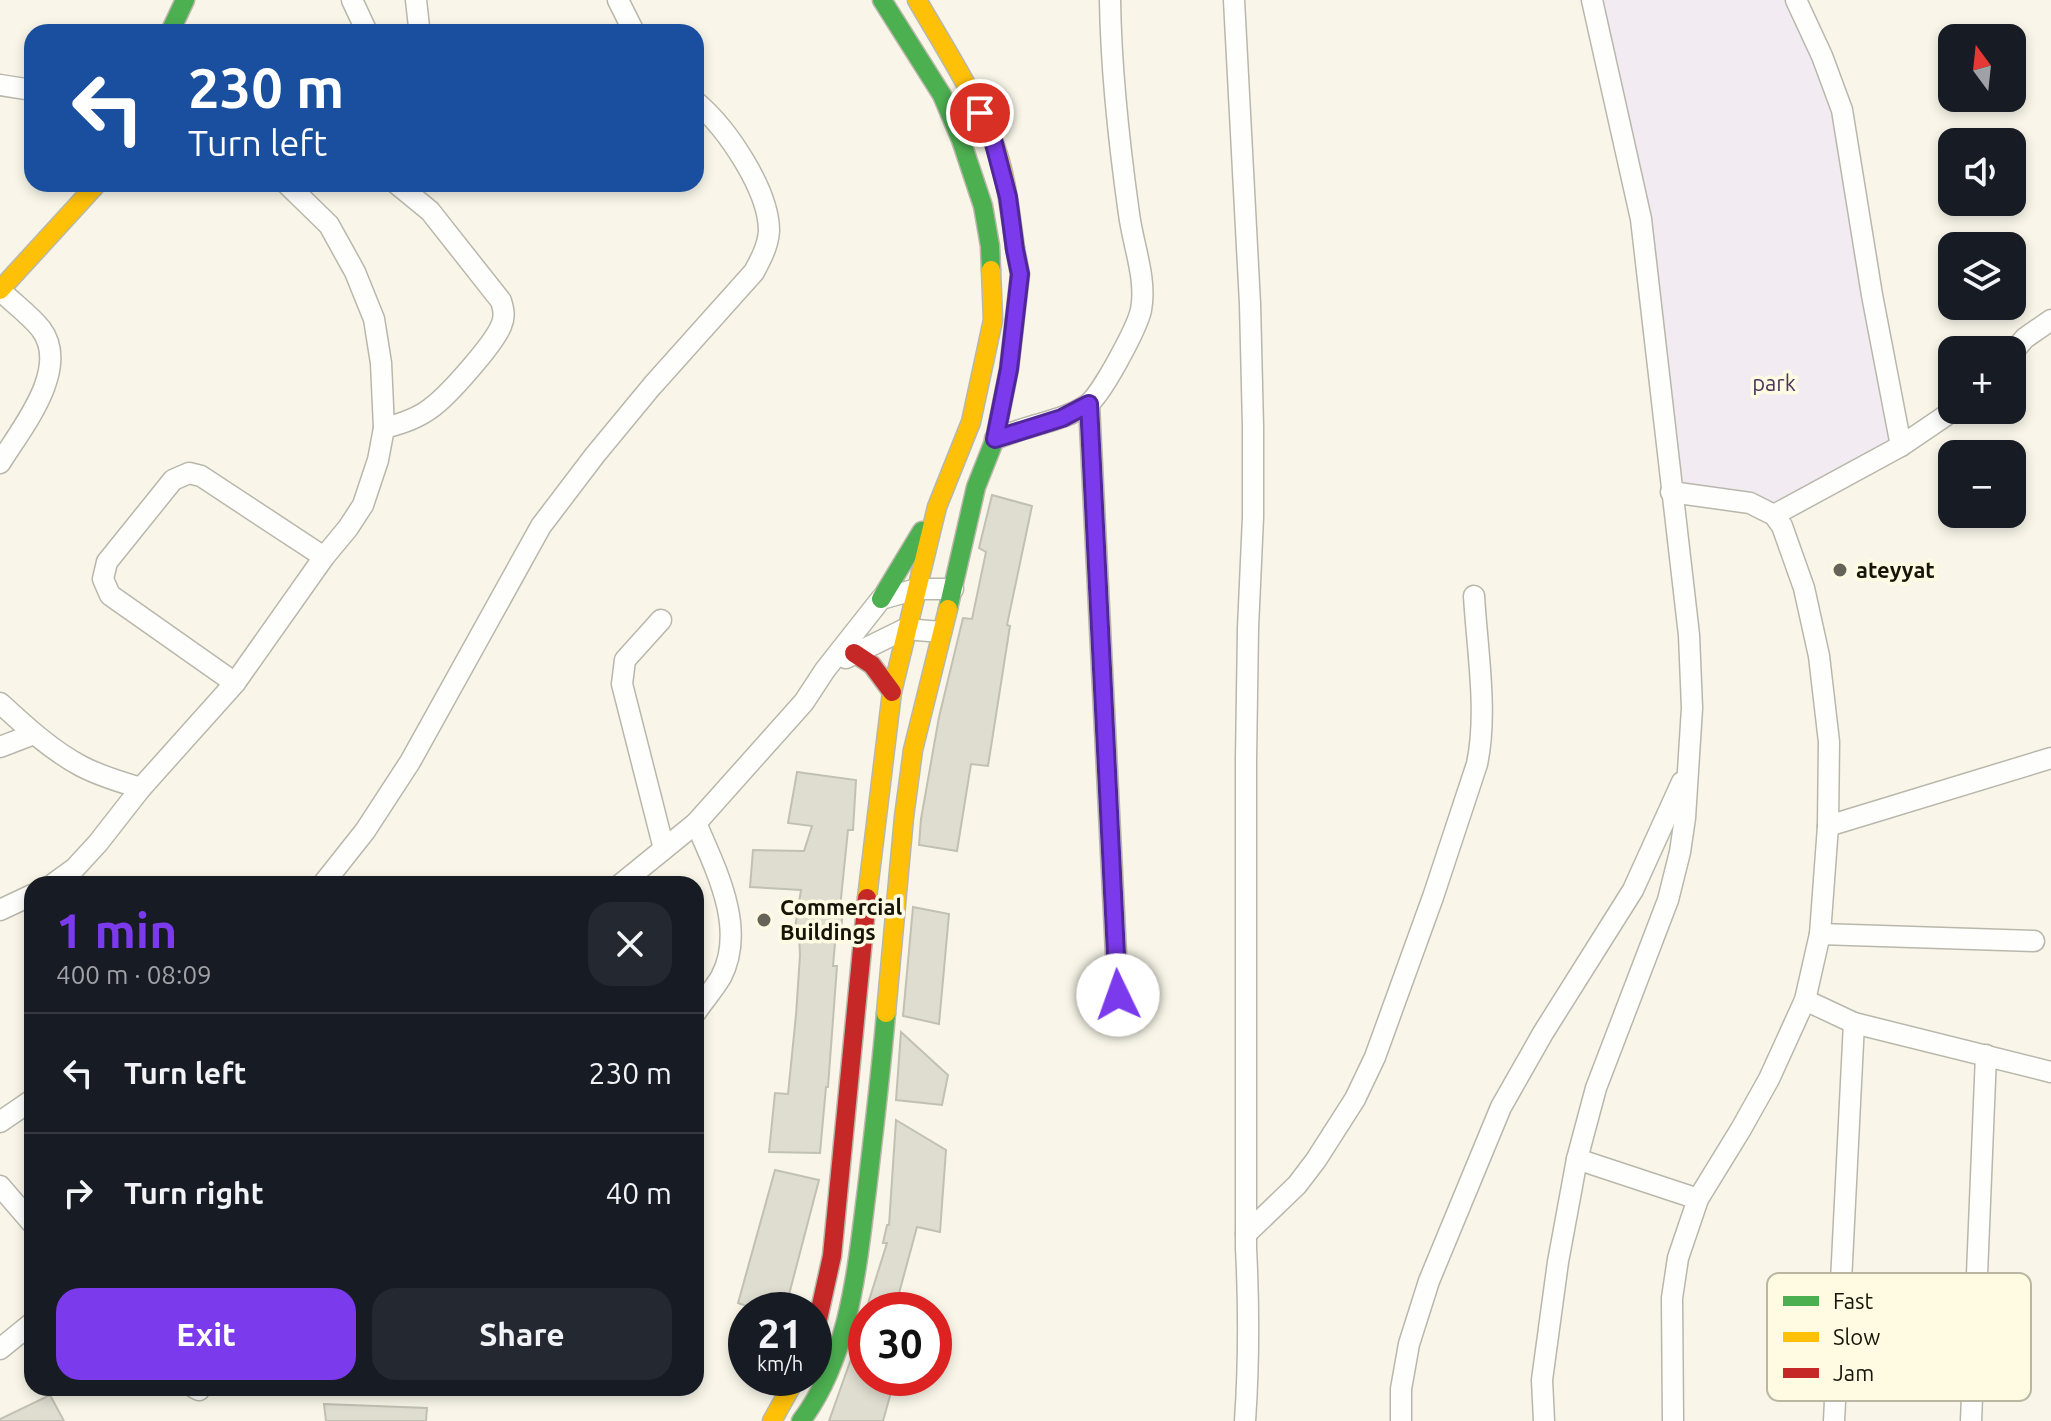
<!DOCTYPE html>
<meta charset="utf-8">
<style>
body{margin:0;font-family:Ubuntu,sans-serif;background:#242831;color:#f1f3f6;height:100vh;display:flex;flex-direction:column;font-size:30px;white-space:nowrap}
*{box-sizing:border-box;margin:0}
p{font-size:26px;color:#9ea1a6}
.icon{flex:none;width:44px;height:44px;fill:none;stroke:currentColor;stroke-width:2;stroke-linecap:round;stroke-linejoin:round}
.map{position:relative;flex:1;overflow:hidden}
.details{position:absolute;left:24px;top:876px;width:680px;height:520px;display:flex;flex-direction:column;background:#171b24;border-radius:24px;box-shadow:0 4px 12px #0003}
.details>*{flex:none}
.top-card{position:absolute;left:24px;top:24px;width:680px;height:168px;border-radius:24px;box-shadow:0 4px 12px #0003;background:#1a4fa0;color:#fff;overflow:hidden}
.needle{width:52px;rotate:345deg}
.buttons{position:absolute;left:1938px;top:24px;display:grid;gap:16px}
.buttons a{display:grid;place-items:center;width:88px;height:88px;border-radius:16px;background:#171b24;box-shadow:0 4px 12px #0003;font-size:40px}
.speed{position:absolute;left:728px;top:1292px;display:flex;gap:16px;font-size:40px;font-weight:700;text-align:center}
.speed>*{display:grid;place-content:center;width:104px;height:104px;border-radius:50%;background:#171b24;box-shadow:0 4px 12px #0003;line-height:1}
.speed small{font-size:20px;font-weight:400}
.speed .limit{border:12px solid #d22;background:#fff;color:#111}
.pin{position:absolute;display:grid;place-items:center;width:68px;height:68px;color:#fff;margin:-34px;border:4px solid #fff;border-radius:50%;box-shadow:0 2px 8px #0007}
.me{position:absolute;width:88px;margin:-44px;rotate:357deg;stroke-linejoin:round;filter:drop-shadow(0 0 6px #0008)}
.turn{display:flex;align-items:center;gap:28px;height:168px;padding:0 32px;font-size:36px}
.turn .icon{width:104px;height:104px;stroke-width:2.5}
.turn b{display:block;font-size:56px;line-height:68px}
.round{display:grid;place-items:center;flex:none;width:84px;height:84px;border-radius:24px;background:#242831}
.head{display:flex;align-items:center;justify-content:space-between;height:136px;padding:0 32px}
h1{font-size:48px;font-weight:700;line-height:60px;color:#7c3aed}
.primary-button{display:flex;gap:16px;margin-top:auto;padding:16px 32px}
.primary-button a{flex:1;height:92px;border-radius:24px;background:#7c3aed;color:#fff;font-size:32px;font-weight:700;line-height:92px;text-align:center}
.primary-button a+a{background:#242831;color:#f1f3f6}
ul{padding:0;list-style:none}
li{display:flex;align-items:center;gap:24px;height:120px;padding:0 32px;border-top:2px solid #363941}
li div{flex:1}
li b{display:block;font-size:30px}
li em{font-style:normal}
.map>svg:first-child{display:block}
.green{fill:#f2ebf2}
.building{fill:#dfdcd0;stroke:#c1c0b4;stroke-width:2}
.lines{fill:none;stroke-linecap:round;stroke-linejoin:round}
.street-casing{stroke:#b9b7ab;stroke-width:23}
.fast-casing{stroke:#b9b7ab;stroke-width:21}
.slow-casing{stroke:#b9b7ab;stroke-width:21}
.jam-casing{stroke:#b9b7ab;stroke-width:21}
.street{stroke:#fefefc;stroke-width:20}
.fast{stroke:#4caf50;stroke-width:18}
.slow{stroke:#ffc107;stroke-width:18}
.jam{stroke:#c62828;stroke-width:18}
.route-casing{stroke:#51269a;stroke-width:20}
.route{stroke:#7c3aed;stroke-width:14}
.poi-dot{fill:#666458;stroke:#fffbe3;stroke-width:3}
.labels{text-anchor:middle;stroke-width:7;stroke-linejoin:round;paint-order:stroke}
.park-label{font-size:22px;fill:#4b355e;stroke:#fffbe3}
.poi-label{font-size:22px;font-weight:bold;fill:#17150a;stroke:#fffbe3;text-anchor:start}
.key{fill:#fffbe3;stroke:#b9b6a2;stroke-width:2}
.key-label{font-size:22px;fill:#17150a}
</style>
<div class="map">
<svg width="2051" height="1421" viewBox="0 0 2051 1421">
<rect width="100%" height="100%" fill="#f9f6e9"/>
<polygon class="green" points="1592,0 1795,0 1842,110 1901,446 1774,515 1671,492 1647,265"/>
<g class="building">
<polygon points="992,495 1032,506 1007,625 1010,626 988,766 971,764 957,851 919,845 921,819 939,717 963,618 972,619 986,552 979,548"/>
<polygon points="797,772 856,780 853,830 848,830 840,908 843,909 841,932 836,932 833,966 837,966 828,1087 826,1087 820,1153 769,1152 775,1093 788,1094 796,1015 800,955 799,935 794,934 801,890 750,887 753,850 804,851 812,826 788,823"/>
<polygon points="913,907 949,914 939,1024 903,1016"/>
<polygon points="901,1032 948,1075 942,1105 896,1100"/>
<polygon points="896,1120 946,1150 940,1232 917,1227 898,1297 914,1310 866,1310 887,1243 883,1243 887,1225 889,1225"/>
<polygon points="775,1170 819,1180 785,1310 759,1310 738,1303"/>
<polygon points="866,1311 866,1378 895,1378 883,1421 829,1421 862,1328"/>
<polygon points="50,1395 64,1421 0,1421 0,1419"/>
<polygon points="324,1404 427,1408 426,1421 326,1421"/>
</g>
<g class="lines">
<g class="street-casing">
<g id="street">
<polyline points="352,0 367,32"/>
<polyline points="416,0 419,27 418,32"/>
<polyline points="618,0 634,32"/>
<path d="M1234,0L1250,304L1253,427V517L1248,628L1246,759V1248C1249,1306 1249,1363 1245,1421"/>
<polyline points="1796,0 1822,56 1842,110 1872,295 1901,446"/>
<polyline points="0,85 32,90"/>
<path d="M0,290C13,303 30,315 41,329C71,369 21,429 0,463"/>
<polyline points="2012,353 2025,338 2051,320"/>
<polyline points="1089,404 1118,995"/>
<path d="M384,428C401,424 417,419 431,408C448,396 493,345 501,326C505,317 504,311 501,301L430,211L397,184"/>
<path d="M995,439C1007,435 1018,430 1030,427C1049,421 1069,417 1087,405C1101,396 1137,328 1141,310C1147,279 1133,245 1129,214C1119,143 1111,71 1110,0"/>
<polyline points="1671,492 1750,503 1774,515 1782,526 1804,588 1819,656 1829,742 1828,826 1820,934 1805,1000 1769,1079 1741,1129 1698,1199 1678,1258 1672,1298 1673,1421"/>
<polyline points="1774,515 1901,446 1954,410"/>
<polyline points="661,620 625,660 622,684 664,849"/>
<polyline points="846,658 905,629 941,632"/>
<polyline points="235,683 110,595 103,579 107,562 173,480 189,473 201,476 324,557"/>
<path d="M0,703C25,726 51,750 81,766C100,776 120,782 141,788"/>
<polyline points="0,747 34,734"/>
<polyline points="1828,826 2051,758"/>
<polyline points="53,884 75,868 98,843 141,788 235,683 324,557 348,528 363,505 378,460 384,428 381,363 374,319 355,272 329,225 287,184"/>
<path d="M323,884L365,831L410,762L541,526L595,455L652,386L754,272C761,259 768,246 769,231C769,190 727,128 696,102"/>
<polyline points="621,884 696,823 804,702 825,670 881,599 917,589 953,589"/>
<polyline points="0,910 32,895"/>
<polyline points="1820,934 2034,941"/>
<polyline points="1805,1000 1854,1023 2051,1072"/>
<path d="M696,1012C704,1000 714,989 721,977C747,928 715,868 696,823"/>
<polyline points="0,1122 32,1100"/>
<polyline points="1577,1159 1698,1199"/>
<polyline points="0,1186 32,1223"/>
<path d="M1246,1234L1297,1185L1316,1160L1355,1099L1375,1057L1433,897L1477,764C1488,713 1477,648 1474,596"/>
<polyline points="0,1349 32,1323"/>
<polyline points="195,1388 199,1390"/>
<polyline points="1401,1421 1401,1389 1409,1344 1429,1281 1501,1107 1543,1033 1633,890 1682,782"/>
<polyline points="1544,1421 1542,1380 1558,1262 1577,1159 1596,1088 1668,900 1680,852 1685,818 1692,708 1689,635 1641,219 1592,0"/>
<polyline points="1834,1421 1854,1023"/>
<polyline points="1971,1421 1986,1055"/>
</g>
</g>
<g class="fast-casing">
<g id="fast">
<polyline points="882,0 942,95 961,140 983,206 990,246 991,270"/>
<polyline points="170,32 185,0"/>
<polyline points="881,599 922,531"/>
<polyline points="948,609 976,487 995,439 1009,369 1020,274 1015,248"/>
<path d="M801,1421C850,1356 857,1267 867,1189C874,1130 881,1072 886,1013"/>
</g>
</g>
<g class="slow-casing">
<g id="slow">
<path d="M917,0C943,45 972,90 992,138C1006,171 1010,212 1015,248"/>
<polyline points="0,290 97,184"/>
<polyline points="867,898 892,692 937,507 971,422 993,320 991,270"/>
<polyline points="886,1013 904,817 913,750 948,609"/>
<polyline points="772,1421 796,1378"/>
</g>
</g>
<g class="jam-casing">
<g id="jam">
<polyline points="854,653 872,665 892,692"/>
<polyline points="814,1337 832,1256 867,898"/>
</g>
</g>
<use href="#street" class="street"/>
<use href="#fast" class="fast"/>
<use href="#slow" class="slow"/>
<use href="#jam" class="jam"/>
</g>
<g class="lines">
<g class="route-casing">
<polyline id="route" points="980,113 993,140 1008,197 1015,250 1020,274 1009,369 995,439 1062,418 1089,404 1118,995"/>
</g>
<use href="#route" class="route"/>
</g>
<g class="poi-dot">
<circle cx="1840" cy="570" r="8"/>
<circle cx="764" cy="920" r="8"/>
</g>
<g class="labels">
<g class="park-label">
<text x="1774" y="391">park</text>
</g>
<g class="poi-label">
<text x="1856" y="578">ateyyat</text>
<text x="780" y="915">Commercial<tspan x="780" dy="25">Buildings</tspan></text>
</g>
</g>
<rect x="1767" y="1273" width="264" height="128" rx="12" class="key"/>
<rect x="1783" y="1296" width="36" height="10" fill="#4caf50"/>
<rect x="1783" y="1332" width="36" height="10" fill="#ffc107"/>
<rect x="1783" y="1368" width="36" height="10" fill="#c62828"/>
<g class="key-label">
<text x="1833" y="1309">Fast</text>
<text x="1833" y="1345">Slow</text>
<text x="1833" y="1381">Jam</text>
</g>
</svg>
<div class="buttons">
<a><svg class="needle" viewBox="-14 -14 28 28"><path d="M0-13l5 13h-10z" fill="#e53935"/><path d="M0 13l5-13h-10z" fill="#9ea1a6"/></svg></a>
<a><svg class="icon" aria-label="sound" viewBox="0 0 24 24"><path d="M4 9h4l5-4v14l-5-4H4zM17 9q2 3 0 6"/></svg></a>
<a><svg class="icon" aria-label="layers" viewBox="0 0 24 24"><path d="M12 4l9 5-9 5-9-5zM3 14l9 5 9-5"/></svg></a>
<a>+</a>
<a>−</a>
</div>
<div class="speed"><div>21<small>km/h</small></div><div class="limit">30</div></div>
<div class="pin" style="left:980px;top:113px;background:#d93025"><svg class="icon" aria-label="arrive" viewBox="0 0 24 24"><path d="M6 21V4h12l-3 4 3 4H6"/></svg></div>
<svg class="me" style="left:1118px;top:995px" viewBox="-20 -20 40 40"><circle r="19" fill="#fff"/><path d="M0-13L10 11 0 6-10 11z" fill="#7c3aed"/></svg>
<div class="top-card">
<div class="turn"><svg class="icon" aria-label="left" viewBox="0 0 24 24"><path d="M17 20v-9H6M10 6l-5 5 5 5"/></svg><div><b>230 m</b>Turn left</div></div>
</div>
<section class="details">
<div class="head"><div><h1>1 min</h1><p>400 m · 08:09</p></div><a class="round"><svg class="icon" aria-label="close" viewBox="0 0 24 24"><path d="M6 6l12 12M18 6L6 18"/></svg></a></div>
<ul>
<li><svg class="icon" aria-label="left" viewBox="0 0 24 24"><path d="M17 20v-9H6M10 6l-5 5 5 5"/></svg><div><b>Turn left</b></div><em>230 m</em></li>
<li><svg class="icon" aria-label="right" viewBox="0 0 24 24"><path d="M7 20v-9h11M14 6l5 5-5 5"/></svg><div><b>Turn right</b></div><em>40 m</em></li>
</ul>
<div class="primary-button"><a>Exit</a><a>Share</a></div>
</section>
</div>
